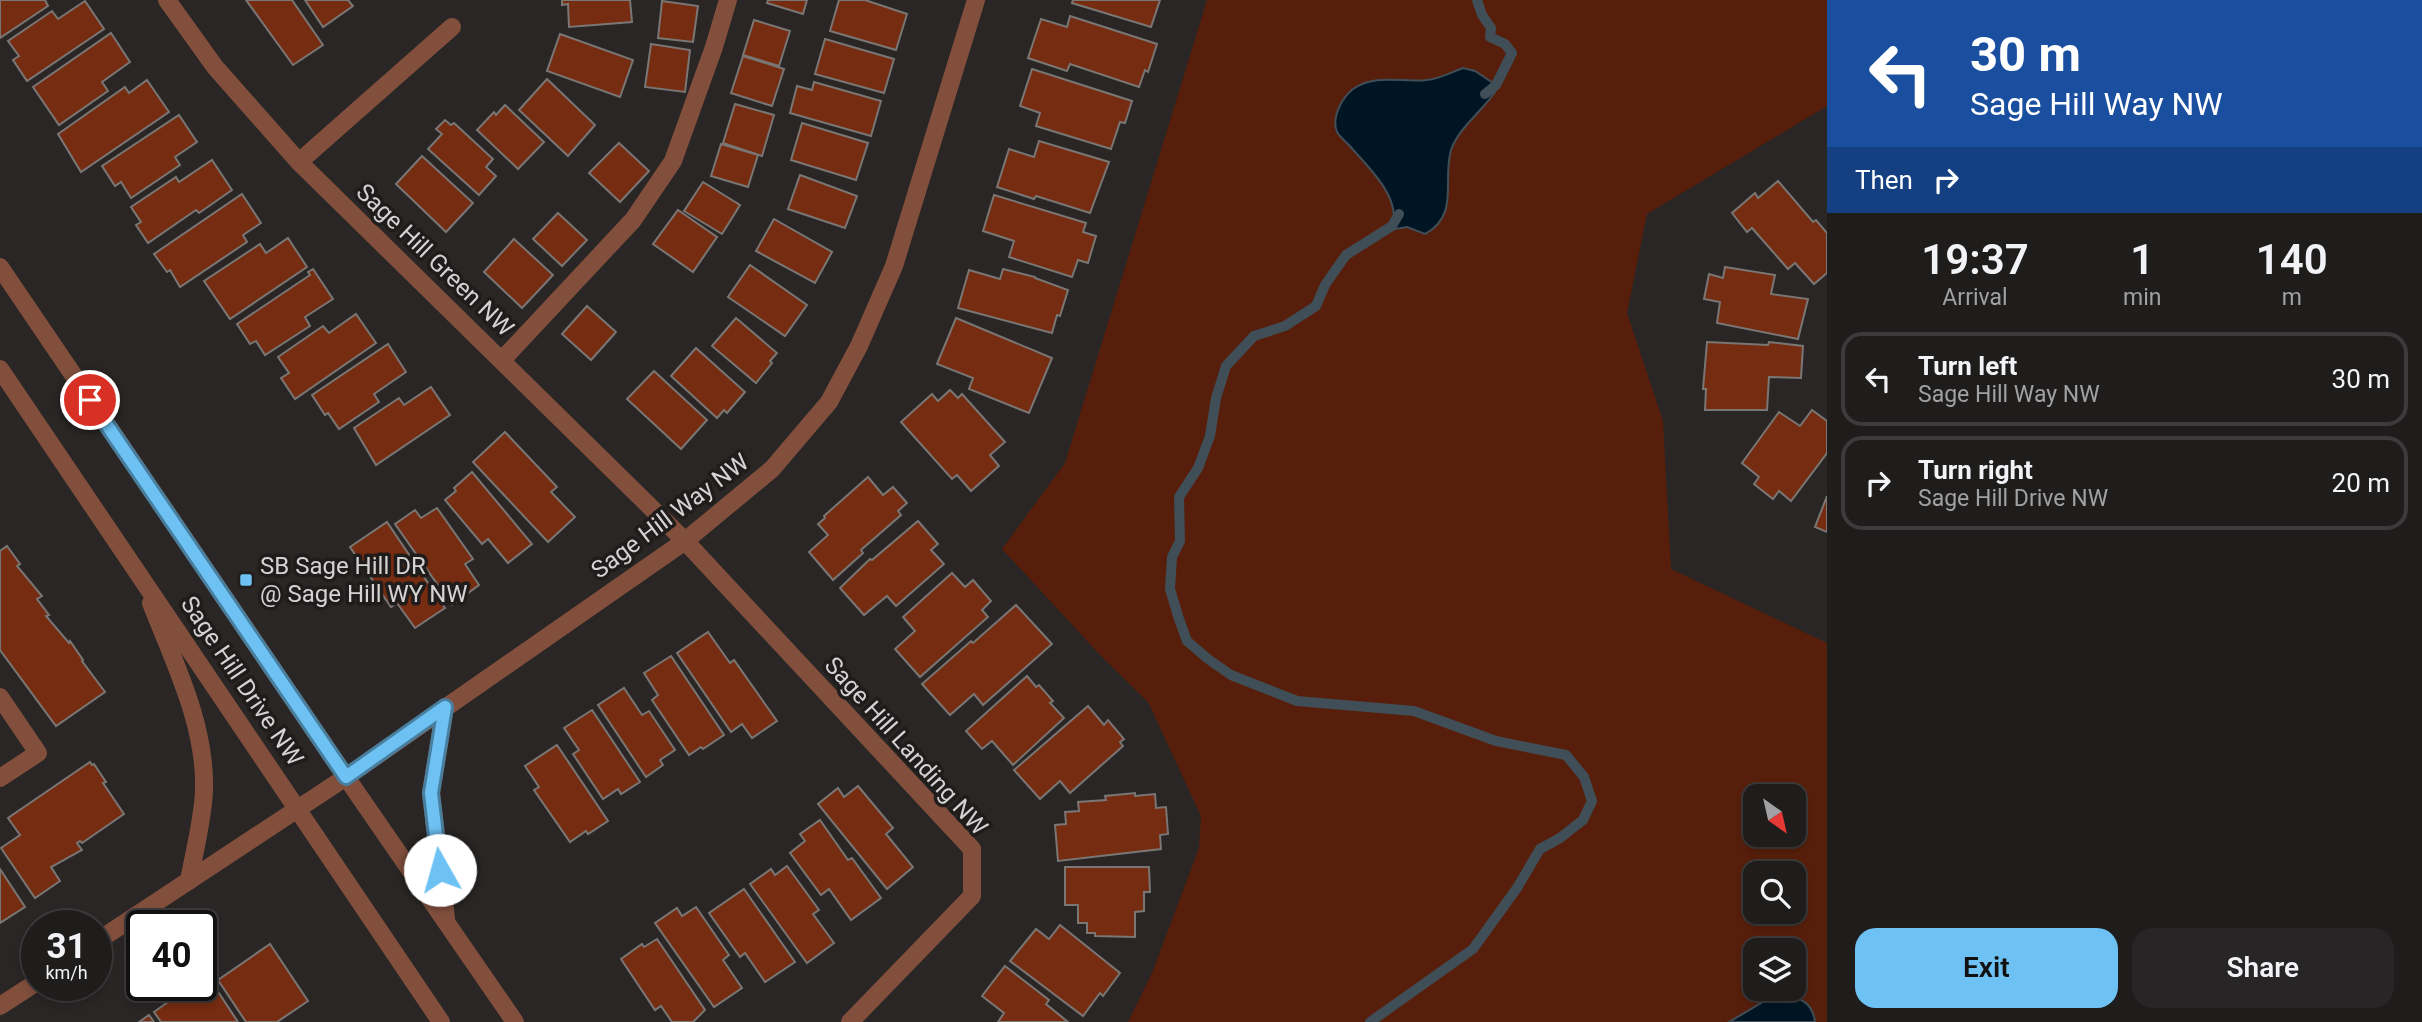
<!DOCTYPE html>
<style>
body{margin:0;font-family:Roboto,sans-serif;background:#272525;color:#f1f3f6;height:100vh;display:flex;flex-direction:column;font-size:26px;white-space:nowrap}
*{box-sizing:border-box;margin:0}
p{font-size:23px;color:#a1a1a3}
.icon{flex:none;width:38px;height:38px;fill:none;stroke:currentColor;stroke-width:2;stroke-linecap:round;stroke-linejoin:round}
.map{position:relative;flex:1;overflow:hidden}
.side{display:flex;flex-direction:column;background:#1f1c1c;width:595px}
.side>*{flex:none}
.hud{background:#1a4fa0;color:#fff;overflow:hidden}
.needle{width:46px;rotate:146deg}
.buttons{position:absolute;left:1743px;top:784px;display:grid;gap:14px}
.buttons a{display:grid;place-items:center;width:63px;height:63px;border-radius:14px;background:#1f1c1c;box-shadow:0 4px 10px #0003,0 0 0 2px #3c3a3b;font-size:35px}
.speed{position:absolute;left:21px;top:910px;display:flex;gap:14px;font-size:35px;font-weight:700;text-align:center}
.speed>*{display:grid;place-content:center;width:91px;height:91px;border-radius:50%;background:#1f1c1c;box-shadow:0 4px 10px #0003,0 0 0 2px #3c3a3b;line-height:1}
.speed small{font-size:18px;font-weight:400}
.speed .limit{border:4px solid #111;border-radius:10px;background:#fff;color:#111}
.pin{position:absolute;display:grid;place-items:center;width:60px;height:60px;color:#fff;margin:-30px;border:4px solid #fff;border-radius:50%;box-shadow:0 2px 7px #0007}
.me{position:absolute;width:77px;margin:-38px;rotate:353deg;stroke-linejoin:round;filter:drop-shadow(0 0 5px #0008)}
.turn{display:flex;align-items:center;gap:24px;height:147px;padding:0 28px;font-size:32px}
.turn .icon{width:91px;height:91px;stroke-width:2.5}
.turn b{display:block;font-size:49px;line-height:60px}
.then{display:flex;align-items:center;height:66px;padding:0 28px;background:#0003;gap:14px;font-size:26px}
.eta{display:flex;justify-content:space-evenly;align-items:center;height:119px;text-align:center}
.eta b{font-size:42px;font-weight:600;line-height:49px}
.action{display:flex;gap:14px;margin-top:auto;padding:14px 28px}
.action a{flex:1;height:80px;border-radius:21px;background:#6ec2f3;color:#111;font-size:28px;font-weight:600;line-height:80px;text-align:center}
.action a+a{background:#272525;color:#f1f3f6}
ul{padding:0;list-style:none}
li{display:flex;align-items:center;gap:21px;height:94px;margin:0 14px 10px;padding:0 14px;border:4px solid #3c3a3b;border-radius:21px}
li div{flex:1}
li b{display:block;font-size:26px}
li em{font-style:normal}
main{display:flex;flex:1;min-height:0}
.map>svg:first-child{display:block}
.green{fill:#571f0b;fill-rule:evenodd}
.water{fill:#001523;stroke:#404e58;stroke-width:2}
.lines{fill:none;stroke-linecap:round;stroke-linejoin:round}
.stream{stroke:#404e58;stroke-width:10}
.building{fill:#762c11;stroke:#797674;stroke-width:2}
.minor{stroke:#834f3d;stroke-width:18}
.route-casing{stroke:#487e9e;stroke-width:18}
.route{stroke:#6ec2f3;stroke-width:12}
.poi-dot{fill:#6ec2f3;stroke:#1f1c1c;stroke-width:2.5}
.labels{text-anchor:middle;stroke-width:7;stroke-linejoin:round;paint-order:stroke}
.street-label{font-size:24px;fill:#d4d2d2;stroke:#1f1c1c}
.poi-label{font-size:24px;fill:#d4d2d2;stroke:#1f1c1c;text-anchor:start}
</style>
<main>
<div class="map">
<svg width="1827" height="1022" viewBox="0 0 1827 1022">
<rect width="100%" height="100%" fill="#292625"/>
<path class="green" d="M1207,0H1827V106L1647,214L1627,313L1663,421L1671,569L1827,643V1022H1128L1152,973L1199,848L1201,816L1148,702L1102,657L1002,549L1065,463ZM1755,796H1794V835H1755ZM1755,873H1794V912H1755ZM1755,950H1794V989H1755Z"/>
<g class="water">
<path d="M1463,68L1475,71L1496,85L1497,89C1484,110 1459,127 1451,150C1442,181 1460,215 1425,234L1407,227L1395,229L1392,226C1402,197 1366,165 1348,144C1345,141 1339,136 1337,132C1331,117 1342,98 1353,89C1376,73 1402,83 1427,80C1439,79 1452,72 1463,68Z"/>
<path d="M1785,997C1803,997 1813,1005 1815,1022H1729L1768,999Z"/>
</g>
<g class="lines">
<g class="stream">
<polyline points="1477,0 1482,15 1491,28 1490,37 1505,44 1512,53 1496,85 1485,94"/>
<polyline points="1370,1022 1473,949 1517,888 1540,849 1560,838 1583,820 1592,801 1584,777 1566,755 1496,741 1414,711 1297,701 1231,675 1208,659 1187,641 1179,619 1170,589 1172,557 1180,541 1179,497 1198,468 1210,436 1216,398 1226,366 1254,336 1285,326 1316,306 1325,285 1346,255 1392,226 1399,214"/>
</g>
</g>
<g class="building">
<polygon points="0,0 45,0 48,6 0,38"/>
<polygon points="246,0 292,0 323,45 293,65"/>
<polygon points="305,0 348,0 353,6 323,27"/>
<polygon points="562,0 630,0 632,22 569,27 568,4 562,5"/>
<polygon points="768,0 807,0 803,14 767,3"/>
<polygon points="839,0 865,0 907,14 896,50 830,31"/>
<polygon points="1073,0 1160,0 1151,27 1072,3"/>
<polygon points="85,1 104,29 27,81 13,60 19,56 8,41 52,11 58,19"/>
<polygon points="662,1 698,6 693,42 658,38"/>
<polygon points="1070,16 1157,44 1148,72 1145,70 1139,87 1070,64 1067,71 1028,58 1041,19 1067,27"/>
<polygon points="754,20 790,31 779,66 743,55"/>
<polygon points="111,33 130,62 102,82 108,91 59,125 33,87"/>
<polygon points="560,34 633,60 620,97 547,71"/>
<polygon points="825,39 894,59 884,93 815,74"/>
<polygon points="651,44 690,50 685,92 645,87"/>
<polygon points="743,56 784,69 772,106 731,93"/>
<polygon points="1032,69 1132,101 1125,123 1120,122 1111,149 1036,126 1040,113 1020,106"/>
<polygon points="547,79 595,125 568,156 519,110"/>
<polygon points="147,80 169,112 81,172 58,134 125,87 129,93"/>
<polygon points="814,82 881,101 871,136 790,113 797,86 812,90"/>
<polygon points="735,104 774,115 762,156 723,143"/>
<polygon points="505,105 544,142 518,169 477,130 494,112 496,115"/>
<polygon points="179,115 197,142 175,157 180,165 131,198 121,182 115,186 102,166"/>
<polygon points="445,120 451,125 454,123 493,159 486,167 496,176 479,195 428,149 442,134 436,129"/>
<polygon points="802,123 868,143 856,180 791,160"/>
<polygon points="1039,141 1109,162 1090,213 1036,196 1034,199 997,187 1009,149 1034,157"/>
<polygon points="619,143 649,171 620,202 589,173"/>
<polygon points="721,144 758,155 748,187 711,176"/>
<polygon points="422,156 473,203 446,232 396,184"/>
<polygon points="212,160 232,190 199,213 196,210 148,243 136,225 141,222 131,207 176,177 179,182"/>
<polygon points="800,175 857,196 845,228 788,209"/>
<polygon points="1778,181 1813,222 1816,220 1827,233 1827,273 1814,284 1795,263 1788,269 1752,228 1747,232 1732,213 1755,193 1758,198"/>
<polygon points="703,182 740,205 722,234 684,211"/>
<polygon points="242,194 261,223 243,235 247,242 180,287 170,270 167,272 154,254"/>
<polygon points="994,195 1086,223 1083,232 1096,236 1088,263 1078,260 1072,277 1009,257 1014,241 983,231"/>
<polygon points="678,210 717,237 693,272 653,244"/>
<polygon points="558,213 587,240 562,266 533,239"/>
<polygon points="774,219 832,252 815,283 756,251"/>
<polygon points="288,238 307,267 230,319 204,281 260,244 266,253"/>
<polygon points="514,239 553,275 522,308 484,272"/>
<polygon points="750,265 807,305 785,336 728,297"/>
<polygon points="1725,267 1775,275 1771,294 1808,299 1798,339 1717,323 1720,302 1704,299 1709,274 1723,278"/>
<polygon points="313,269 333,299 305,317 310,326 265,355 256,341 250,344 237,324 310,275 308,272"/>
<polygon points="1003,269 1035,277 1035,278 1068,290 1060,316 1057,315 1052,333 958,308 969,270 1000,279"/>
<polygon points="587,306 616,332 591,360 562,334"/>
<polygon points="356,314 376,343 295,399 281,378 289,373 278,357 323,326 329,333"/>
<polygon points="736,318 777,353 770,361 772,363 756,383 712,346"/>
<polygon points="956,318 1052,358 1029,413 969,389 973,378 937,364"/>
<polygon points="1707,342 1768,345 1769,342 1803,346 1801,378 1769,377 1767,410 1705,410 1706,389 1703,389"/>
<polygon points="388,344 406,372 374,394 379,402 339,429 328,413 325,415 312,395"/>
<polygon points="696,348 745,392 727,413 724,410 717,418 671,376"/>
<polygon points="654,371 707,420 681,449 627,399"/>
<polygon points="431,387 450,415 376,465 354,428 399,398 404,405"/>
<polygon points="950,390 958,398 962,394 1005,442 990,455 999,466 971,491 957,475 952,479 901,422 932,394 938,401"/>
<polygon points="1812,410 1827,421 1827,453 1791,501 1779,491 1773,499 1754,484 1759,477 1742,463 1779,412 1800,426"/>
<polygon points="505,432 557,487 551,492 575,517 548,542 473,462"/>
<polygon points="472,472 532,544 508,563 488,539 482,544 445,500 456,491 454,488"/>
<polygon points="868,477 883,495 893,487 907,503 898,511 901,515 861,550 863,553 833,580 809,552 828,535 818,524 825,518 824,516"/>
<polygon points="1827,496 1827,532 1815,527"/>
<polygon points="437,508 473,559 465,564 479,585 452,605 395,524 415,510 421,518"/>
<polygon points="918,521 938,544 931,550 944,564 896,606 887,596 864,615 840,588 870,559 872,560"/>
<polygon points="387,522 445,608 415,628 397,603 391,607 350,547"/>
<polygon points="7,546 20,564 17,566 42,596 37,599 49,615 46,616 69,643 70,641 83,660 82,661 105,692 56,726 0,650 0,551"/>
<polygon points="952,573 965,587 973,580 991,601 982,610 988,617 920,677 895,649 915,631 903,617"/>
<polygon points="1016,605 1052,644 983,705 974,694 950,715 922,684 971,641 973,643"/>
<polygon points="708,632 730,663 734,660 777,721 752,738 742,724 731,732 677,653"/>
<polygon points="671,656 724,735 703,749 701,747 689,755 652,700 658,695 644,673"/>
<polygon points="1027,676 1036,687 1039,685 1053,701 1050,703 1064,718 1013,765 992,741 982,749 966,731"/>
<polygon points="624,688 642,715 649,711 675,750 660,760 663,765 646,777 598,705"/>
<polygon points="1088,706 1104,725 1108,720 1124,739 1120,742 1123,746 1070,793 1060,781 1040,799 1014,770"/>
<polygon points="592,710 640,782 621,794 618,789 603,799 573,754 579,750 564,728"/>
<polygon points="557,745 608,821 588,834 586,831 570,842 534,790 539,787 525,766"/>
<polygon points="90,762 92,765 94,764 106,782 103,783 124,814 82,843 80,841 77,843 82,850 51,867 60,881 35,898 1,848 20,835 8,818"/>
<polygon points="858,786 893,828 886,834 913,867 887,889 818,804 838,788 844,797"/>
<polygon points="1135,793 1135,796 1155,794 1156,808 1166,807 1168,834 1160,835 1161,849 1058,861 1055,825 1066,824 1065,812 1079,811 1078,802 1106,800 1105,796"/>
<polygon points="820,820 848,860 852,858 881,898 851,920 829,889 821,895 790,853 805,841 800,834"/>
<polygon points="787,866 819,910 813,914 834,943 807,963 750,884 771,869 775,875"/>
<polygon points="1065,867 1149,867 1150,892 1144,892 1144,911 1135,912 1135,937 1095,936 1095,933 1087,933 1087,923 1078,923 1078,905 1065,905"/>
<polygon points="0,869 25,907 0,923"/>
<polygon points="744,889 795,962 765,982 745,953 740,957 709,913"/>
<polygon points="696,907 729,955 723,960 742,988 714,1007 655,923 677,908 682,916"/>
<polygon points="1060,925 1120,973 1103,996 1100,993 1083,1016 1010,961 1036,929 1049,939"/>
<polygon points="657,939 705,1010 693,1022 672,1022 661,1006 655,1010 621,959 642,944 644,947"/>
<polygon points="270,944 308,1001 277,1022 246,1022 218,980"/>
<polygon points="1005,966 1049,1000 1046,1004 1068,1022 998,1022 1004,1013 982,996"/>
<polygon points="207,975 238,1022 161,1022 154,1012 168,1002 177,995 175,992 186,985 201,985 201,979"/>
<polygon points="149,1015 154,1022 139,1022"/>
</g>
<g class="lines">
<g class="minor">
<polyline points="167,0 215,67 299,162 685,541 972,849 972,896 850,1022"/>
<polyline points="299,162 452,27"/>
<polyline points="0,267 346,777 515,1022"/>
<polyline points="502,360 633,220 673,161 714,47 728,0"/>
<polyline points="0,369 441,1022"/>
<path d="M151,603C174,662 206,725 204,790C203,820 194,852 189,881"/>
<polyline points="0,697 38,753 0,778"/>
<polyline points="445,707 431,793 446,918"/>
<polyline points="96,942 346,777 685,541 772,469 829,402 859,346 894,266 976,0"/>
<polyline points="0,1006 37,982"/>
</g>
</g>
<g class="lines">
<g class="route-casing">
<polyline id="route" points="90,400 346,777 445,707 431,793 440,870"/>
</g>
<use href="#route" class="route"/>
</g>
<rect class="poi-dot" x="239" y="573" width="14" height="14" rx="3.5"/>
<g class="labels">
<g class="street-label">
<text transform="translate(435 260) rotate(44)" y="8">Sage Hill Green NW</text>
<text transform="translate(670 516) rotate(-37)" y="8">Sage Hill Way NW</text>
<text transform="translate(242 681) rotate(56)" y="8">Sage Hill Drive NW</text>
<text transform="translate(906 746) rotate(48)" y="8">Sage Hill Landing NW</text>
</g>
<g class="poi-label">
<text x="260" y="574">SB Sage Hill DR<tspan x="260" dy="28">@ Sage Hill WY NW</tspan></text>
</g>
</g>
</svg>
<div class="buttons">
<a><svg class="needle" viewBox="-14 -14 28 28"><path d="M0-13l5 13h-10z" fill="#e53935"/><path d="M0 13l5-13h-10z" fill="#a1a1a3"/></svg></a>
<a><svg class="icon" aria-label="search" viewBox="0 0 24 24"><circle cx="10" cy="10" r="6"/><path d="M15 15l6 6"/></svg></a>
<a><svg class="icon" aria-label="layers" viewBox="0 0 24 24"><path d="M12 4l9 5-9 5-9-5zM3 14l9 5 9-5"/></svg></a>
</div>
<div class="speed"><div>31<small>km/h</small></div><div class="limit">40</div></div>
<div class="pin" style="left:90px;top:400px;background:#d93025"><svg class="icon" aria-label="arrive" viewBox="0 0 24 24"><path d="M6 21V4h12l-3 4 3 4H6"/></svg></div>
<svg class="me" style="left:440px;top:870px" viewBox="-20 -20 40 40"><circle r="19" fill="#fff"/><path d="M0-13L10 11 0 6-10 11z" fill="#6ec2f3"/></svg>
</div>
<section class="side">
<div class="hud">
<div class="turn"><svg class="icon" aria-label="left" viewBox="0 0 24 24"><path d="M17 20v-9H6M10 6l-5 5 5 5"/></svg><div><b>30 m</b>Sage Hill Way NW</div></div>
<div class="then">Then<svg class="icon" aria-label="right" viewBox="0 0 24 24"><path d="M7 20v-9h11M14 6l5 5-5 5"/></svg></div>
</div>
<div class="eta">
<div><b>19:37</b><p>Arrival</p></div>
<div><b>1</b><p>min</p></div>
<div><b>140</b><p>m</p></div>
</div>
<ul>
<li><svg class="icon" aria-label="left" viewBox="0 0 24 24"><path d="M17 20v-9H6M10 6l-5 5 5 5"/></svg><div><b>Turn left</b><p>Sage Hill Way NW</p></div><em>30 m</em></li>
<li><svg class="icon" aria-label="right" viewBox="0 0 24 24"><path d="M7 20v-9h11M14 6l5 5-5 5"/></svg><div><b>Turn right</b><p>Sage Hill Drive NW</p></div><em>20 m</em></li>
</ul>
<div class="action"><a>Exit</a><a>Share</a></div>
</section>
</main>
